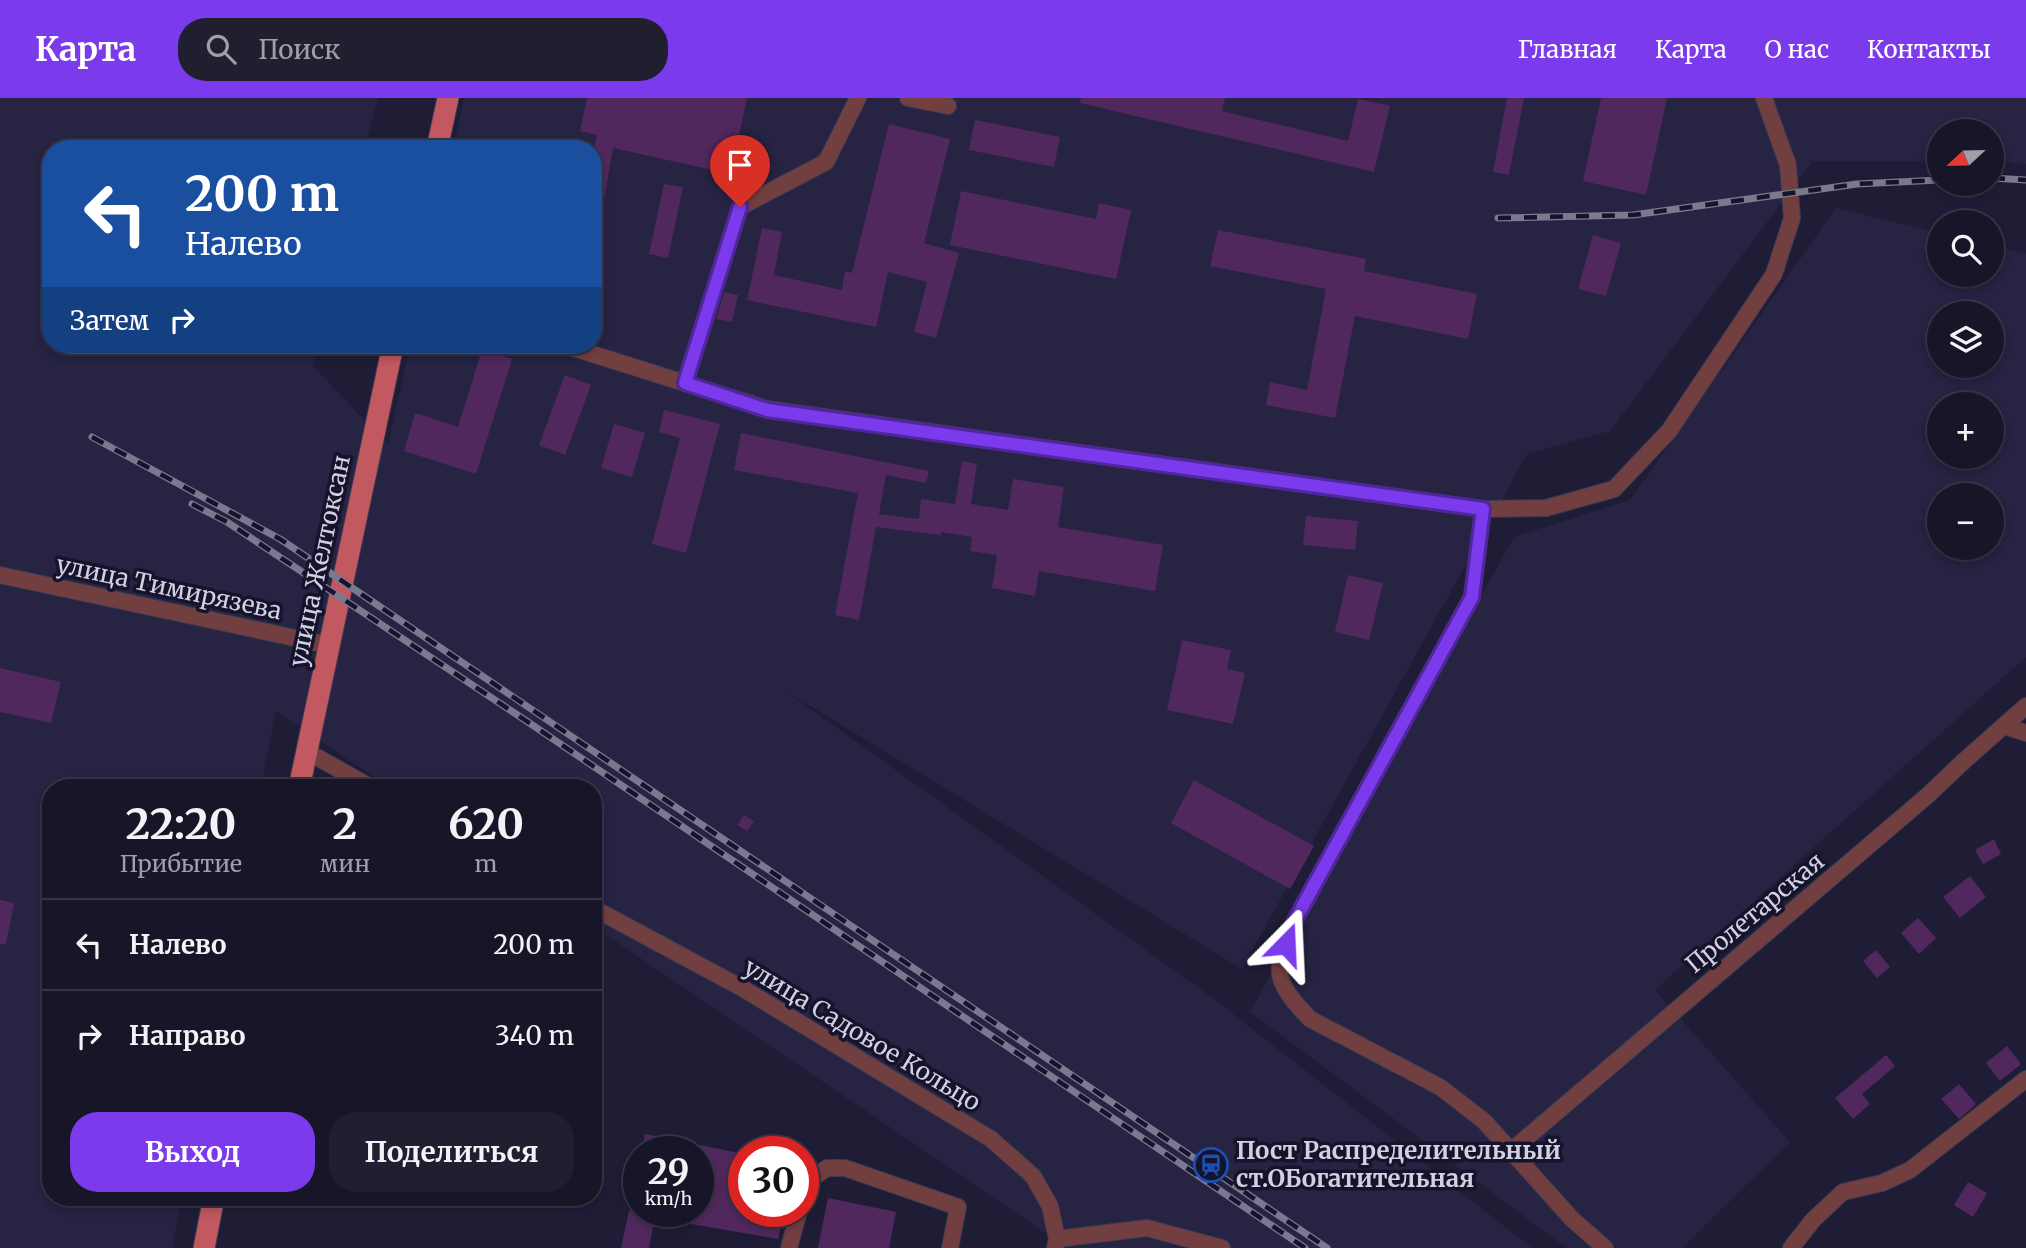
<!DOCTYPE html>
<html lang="ru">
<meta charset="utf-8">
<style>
body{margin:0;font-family:Merriweather,serif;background:#201f30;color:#f1f3f6;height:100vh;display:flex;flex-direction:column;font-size:26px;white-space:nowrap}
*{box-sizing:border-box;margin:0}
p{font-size:23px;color:#9e9fa8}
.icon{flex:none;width:38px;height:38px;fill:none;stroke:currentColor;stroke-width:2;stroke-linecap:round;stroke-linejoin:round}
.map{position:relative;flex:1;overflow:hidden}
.drawer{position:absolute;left:42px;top:681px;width:560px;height:427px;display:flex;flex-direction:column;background:#171628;border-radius:28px;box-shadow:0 4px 10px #0003,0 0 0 2px #363545}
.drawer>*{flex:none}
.top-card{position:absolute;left:42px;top:42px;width:560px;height:214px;border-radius:28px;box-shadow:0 4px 10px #0003,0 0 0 2px #363545;background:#1a4fa0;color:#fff;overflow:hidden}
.needle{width:46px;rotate:248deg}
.buttons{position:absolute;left:1927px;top:21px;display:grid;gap:14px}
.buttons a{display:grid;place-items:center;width:77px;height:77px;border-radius:50%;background:#171628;box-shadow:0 4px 10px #0003,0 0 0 2px #363545;font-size:35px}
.speed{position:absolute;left:623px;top:1038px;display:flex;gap:14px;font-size:35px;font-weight:700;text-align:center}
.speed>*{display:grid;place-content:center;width:91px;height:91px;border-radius:50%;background:#171628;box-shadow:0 4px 10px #0003,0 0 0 2px #363545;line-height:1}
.speed small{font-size:18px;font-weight:400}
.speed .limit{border:10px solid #d22;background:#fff;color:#111}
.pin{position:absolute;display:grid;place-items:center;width:60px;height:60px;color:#fff;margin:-72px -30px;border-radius:50% 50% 50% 0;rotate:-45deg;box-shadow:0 0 7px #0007}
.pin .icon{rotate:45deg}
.me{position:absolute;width:77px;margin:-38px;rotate:21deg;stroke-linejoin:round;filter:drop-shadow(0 0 5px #0008)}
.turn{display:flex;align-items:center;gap:24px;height:147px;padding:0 28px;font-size:32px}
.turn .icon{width:91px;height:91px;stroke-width:2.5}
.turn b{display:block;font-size:49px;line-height:60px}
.then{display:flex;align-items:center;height:66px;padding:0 28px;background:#0003;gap:14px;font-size:26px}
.eta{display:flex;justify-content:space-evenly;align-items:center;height:119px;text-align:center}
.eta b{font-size:42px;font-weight:700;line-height:49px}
.cta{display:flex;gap:14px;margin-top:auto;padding:14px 28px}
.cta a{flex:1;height:80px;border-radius:28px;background:#7c3aed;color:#fff;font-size:28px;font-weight:700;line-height:80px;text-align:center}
.cta a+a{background:#201f30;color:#f1f3f6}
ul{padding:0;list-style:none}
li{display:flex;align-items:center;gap:21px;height:91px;padding:0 28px;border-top:2px solid #363545}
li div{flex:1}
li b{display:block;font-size:26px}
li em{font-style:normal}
header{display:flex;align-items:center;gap:42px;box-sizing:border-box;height:98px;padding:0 35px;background:#7c3aed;color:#fff}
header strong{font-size:33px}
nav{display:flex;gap:38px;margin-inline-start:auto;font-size:24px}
.search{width:490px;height:63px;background:#201f30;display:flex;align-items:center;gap:18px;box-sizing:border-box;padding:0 24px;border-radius:28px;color:#9e9fa8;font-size:26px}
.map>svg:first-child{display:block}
.built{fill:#262343;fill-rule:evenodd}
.building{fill:#51285d}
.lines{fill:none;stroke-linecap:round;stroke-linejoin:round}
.minor-casing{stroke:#3b3a52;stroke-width:18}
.major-casing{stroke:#3b3a52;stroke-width:23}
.minor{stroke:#723f41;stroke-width:16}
.major{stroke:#c25860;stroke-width:21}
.rail-casing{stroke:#7a798e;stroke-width:7}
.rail{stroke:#16132c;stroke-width:4.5;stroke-dasharray:13;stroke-linecap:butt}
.route-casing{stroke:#51269a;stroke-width:18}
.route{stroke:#7c3aed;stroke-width:12}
.labels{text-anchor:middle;stroke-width:7;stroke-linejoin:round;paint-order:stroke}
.street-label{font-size:24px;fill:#d1d1e2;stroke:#16132c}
.poi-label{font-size:24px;font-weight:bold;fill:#d1d1e2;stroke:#16132c;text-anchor:start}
</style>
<header>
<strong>Карта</strong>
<div class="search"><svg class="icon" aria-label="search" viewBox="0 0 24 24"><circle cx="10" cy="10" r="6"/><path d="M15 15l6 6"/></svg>Поиск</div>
<nav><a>Главная</a><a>Карта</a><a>О нас</a><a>Контакты</a></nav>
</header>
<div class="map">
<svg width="2026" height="1150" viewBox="0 0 2026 1150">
<rect width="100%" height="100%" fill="#1f1d36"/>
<g class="built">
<polygon points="0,0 378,0 365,51 51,51 51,247 318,247 313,268 388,347 410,247 593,247 593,51 453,51 464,0 2026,0 2026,66 1992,63 1992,33 1939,33 1939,63 1813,63 1610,333 1527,356 1242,871 787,594 1214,901 1532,1150 1068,1150 593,828 593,690 389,689 276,613 261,689 51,690 51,1099 182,1099 172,1150 0,1150"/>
<path d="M1836,110L1939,135V177H1992V147L2026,156V559L1655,892L1790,1044L1682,1150H1567L1250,914L1514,439L1630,402ZM1939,215H1992V268H1939ZM1939,306H1992V359H1939ZM1939,397H1992V450H1939Z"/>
</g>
<g class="building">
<polygon points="587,0 747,0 731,76 613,50 600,125 593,125 593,55 597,37 580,33"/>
<polygon points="1081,0 1225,0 1222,13 1348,43 1358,1 1390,8 1374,74 1080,5"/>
<polygon points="1507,0 1524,0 1509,77 1493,74"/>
<polygon points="1601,0 1667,0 1646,97 1583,83"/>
<polygon points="975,22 1060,39 1054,69 969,52"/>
<polygon points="889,26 950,41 924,145 959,155 936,240 914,234 927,184 888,174 876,229 747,202 762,130 782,134 774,177 842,192 845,173 852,175"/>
<polygon points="664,86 683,89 668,160 649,156"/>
<polygon points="961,93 1096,121 1099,105 1131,112 1116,181 950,147"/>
<polygon points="1218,132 1366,161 1364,173 1477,196 1468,241 1355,218 1335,320 1266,307 1270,284 1307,292 1326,191 1210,168"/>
<polygon points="1593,137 1621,145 1606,198 1578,191"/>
<polygon points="724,194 738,197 732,224 716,221"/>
<polygon points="482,252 512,261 476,376 404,353 415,315 458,329"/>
<polygon points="565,277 591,287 565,357 539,347"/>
<polygon points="664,312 720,326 686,455 652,446 680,340 659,334"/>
<polygon points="614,326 645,335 632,379 601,370"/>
<polygon points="741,335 929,373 926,385 886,377 879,416 919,421 921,401 955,406 962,363 977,366 971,406 1008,412 1013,381 1064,389 1058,429 1163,447 1155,493 1039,473 1035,498 992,490 997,457 970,453 972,439 941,434 941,437 876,429 859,522 835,517 858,395 734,372"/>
<polygon points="1306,418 1358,423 1355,452 1303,447"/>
<polygon points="1348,477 1383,485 1369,542 1335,534"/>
<polygon points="1182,542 1231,552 1227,571 1245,575 1233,626 1167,612"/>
<polygon points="0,570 61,584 51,625 0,614"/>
<polygon points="1194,682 1314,748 1290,791 1171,725"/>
<polygon points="744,717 754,723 747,733 737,727"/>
<polygon points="1994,741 2001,756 1983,766 1975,752"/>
<polygon points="1970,778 1986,799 1960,820 1943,799"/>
<polygon points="0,802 14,805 6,846 0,846"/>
<polygon points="1918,820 1936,840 1919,856 1901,835"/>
<polygon points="1876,852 1890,869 1877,880 1863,863"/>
<polygon points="2007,948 2021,966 2000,983 1986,965"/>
<polygon points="1886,957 1895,968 1862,996 1870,1006 1853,1021 1835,1000"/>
<polygon points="1959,986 1976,1006 1959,1021 1941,1001"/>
<polygon points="645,1036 744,1056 744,1113 784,1113 778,1141 656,1120 657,1113 698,1113 698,1054 642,1054"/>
<polygon points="1968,1084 1987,1095 1973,1119 1954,1107"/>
<polygon points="828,1100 896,1114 889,1150 818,1150"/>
<polygon points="629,1113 656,1113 649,1150 621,1150"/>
</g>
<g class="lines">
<g class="minor-casing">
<g id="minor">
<polyline points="908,0 948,8"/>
<polyline points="564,247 767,311 1483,411 1546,410 1614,391 1669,333 1774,176 1792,120 1788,67 1764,0"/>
<polyline points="685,285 740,109 826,64 858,0"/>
<path d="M1483,411L1472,499L1294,824C1289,837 1281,853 1280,867C1277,888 1297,907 1310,921L1440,989L1484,1023L1572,1121L1605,1150"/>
<polyline points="0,477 328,547"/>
<polyline points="2004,628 2026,635"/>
<polyline points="306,653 372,690"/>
<polyline points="593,810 742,890 991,1041 1033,1078 1050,1108 1057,1141 1055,1150"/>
<polyline points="1511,1053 1927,698 1964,663 2026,608"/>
<polyline points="803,1098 807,1084 827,1070 845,1070 958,1109 950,1150"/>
<polyline points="1057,1141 1147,1130 1222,1150"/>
<polyline points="789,1150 799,1113"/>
<polyline points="1791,1150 1813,1122 1843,1094 1882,1085 1910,1072 2026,981"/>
</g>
</g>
<g class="major-casing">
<g id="major">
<polyline points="437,51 448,0"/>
<polyline points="299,690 393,247"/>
<polyline points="204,1150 214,1099"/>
</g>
</g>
<use href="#minor" class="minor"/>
<use href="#major" class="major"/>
<g class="rail-casing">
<g id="rail">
<polyline points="1992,80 2026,82"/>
<polyline points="1498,120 1633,117 1857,86 1939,82"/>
<polyline points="92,339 280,441 1327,1150"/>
<polyline points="192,406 227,424 525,622 1305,1150"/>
</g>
</g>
<use href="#rail" class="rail"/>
</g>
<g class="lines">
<g class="route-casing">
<polyline id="route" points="740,109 685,285 767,312 1483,411 1472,499 1294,824 1286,846"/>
</g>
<use href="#route" class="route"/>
</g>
<defs>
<g id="station-ring" transform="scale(1.75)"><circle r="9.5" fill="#16132c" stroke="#1a4fb4" stroke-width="1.5"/><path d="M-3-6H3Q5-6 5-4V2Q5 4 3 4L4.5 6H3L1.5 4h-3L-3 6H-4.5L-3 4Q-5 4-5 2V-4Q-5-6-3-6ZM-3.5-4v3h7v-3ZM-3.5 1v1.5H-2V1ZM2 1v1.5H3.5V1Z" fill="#1a4fb4"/></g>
</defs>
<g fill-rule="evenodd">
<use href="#station-ring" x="1211" y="1067"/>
</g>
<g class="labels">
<g class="street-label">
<text transform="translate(320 463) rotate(-78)" y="8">улица Желтоксан</text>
<text transform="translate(169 490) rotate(12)" y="8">улица Тимирязева</text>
<text transform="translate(1755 815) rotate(-40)" y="8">Пролетарская</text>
<text transform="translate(862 937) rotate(31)" y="8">улица Садовое Кольцо</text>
</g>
<g class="poi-label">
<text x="1236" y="1061">Пост Распределительный<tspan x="1236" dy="28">ст.ОБогатительная</tspan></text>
</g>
</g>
</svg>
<div class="buttons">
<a><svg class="needle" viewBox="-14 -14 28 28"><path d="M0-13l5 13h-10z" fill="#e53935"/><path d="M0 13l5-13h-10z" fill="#9e9fa8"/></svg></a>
<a><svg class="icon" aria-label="search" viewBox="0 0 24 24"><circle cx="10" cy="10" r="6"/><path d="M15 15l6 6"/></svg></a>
<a><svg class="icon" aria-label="layers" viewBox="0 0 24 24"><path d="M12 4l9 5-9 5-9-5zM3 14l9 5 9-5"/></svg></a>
<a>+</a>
<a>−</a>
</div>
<div class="speed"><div>29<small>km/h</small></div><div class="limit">30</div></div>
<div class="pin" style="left:740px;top:109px;background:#d93025"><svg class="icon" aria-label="arrive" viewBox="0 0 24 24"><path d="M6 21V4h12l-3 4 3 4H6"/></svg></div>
<svg class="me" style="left:1286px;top:846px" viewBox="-20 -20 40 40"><path d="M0-17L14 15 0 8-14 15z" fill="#7c3aed" stroke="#fff" stroke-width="4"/></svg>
<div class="top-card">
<div class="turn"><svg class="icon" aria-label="left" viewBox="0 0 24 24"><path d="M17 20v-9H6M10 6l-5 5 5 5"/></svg><div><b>200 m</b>Налево</div></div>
<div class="then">Затем<svg class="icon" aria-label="right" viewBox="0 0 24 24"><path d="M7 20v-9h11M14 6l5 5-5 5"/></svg></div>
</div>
<section class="drawer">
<div class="eta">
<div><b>22:20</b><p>Прибытие</p></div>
<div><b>2</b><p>мин</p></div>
<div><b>620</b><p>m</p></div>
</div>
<ul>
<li><svg class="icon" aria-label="left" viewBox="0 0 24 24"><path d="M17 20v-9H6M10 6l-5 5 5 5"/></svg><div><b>Налево</b></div><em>200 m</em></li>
<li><svg class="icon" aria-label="right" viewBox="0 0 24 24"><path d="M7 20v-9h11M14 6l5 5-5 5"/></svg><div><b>Направо</b></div><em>340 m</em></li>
</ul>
<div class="cta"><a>Выход</a><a>Поделиться</a></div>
</section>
</div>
